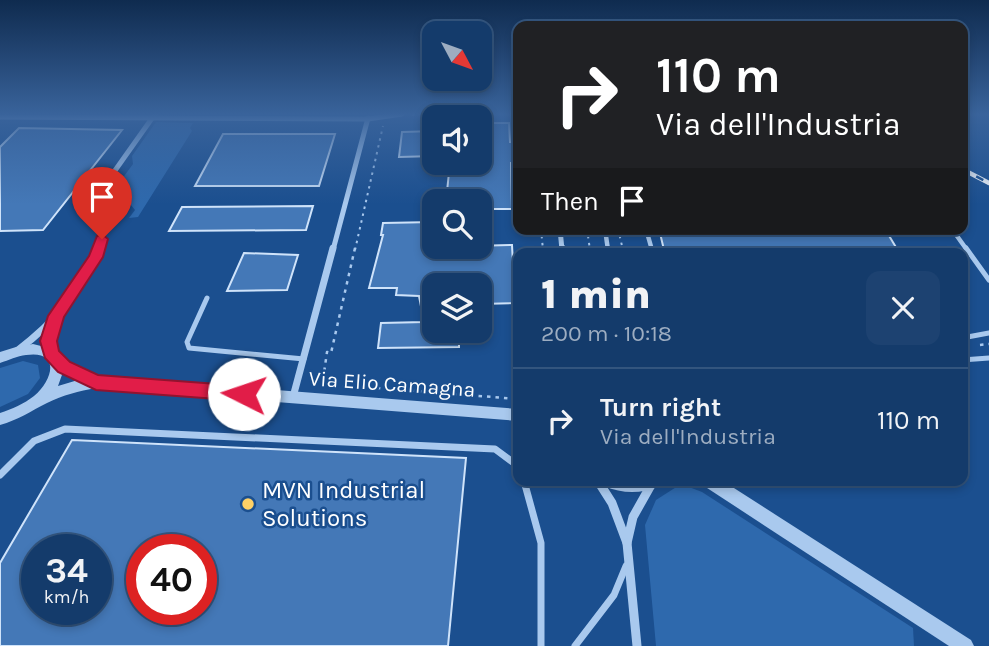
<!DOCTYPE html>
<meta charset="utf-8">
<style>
body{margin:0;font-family:Karla,sans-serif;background:#1d4271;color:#f1f3f6;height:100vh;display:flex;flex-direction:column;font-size:26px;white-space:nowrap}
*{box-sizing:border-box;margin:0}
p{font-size:23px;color:#9dadc1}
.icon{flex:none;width:38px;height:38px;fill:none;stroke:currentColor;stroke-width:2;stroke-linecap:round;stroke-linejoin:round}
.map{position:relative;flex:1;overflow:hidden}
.sheet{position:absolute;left:513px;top:248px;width:455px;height:238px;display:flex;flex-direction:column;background:#143b6b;border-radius:14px;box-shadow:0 4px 10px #0003,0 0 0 2px #33557e}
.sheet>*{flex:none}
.guide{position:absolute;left:513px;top:21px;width:455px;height:214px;border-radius:14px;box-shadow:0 4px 10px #0003,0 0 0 2px #33557e;background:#202124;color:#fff;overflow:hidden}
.needle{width:46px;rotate:131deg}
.fabs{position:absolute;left:422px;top:21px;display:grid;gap:14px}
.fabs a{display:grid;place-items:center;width:70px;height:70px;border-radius:14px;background:#143b6b;box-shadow:0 4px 10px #0003,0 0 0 2px #33557e;font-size:35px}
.speed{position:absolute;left:21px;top:534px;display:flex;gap:14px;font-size:35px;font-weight:700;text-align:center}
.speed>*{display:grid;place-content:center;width:91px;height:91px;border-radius:50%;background:#143b6b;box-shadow:0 4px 10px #0003,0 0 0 2px #33557e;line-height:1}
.speed small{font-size:18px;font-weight:400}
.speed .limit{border:10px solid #d22;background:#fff;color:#111}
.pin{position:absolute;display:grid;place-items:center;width:60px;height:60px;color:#fff;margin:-72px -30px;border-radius:50% 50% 50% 0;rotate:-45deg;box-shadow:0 0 7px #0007}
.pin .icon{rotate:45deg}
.me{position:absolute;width:77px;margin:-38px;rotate:274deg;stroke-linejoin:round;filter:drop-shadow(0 0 5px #0008)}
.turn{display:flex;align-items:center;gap:24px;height:147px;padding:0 28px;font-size:32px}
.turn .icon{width:91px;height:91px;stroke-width:2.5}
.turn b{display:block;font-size:49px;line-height:60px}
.then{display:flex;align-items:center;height:66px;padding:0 28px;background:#0003;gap:14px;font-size:26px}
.round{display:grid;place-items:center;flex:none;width:74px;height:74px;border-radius:14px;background:#1d4271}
.head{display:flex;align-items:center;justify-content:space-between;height:119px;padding:0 28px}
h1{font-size:42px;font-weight:800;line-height:52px}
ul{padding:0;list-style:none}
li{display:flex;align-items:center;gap:21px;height:105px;padding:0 28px;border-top:2px solid #33557e}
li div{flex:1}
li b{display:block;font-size:26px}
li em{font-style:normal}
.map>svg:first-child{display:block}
.green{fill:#2e69ad}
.building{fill:#4478b7;stroke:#cfe3fa;stroke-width:2;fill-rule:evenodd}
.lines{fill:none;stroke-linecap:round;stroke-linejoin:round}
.path-far1{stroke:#a9c9ee;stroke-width:2;stroke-dasharray:2.5 4.5;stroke-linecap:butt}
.path{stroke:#a9c9ee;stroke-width:2.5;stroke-dasharray:3.5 5;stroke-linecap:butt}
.service-far2{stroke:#a9c9ee;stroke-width:4.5}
.service-far1{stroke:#a9c9ee;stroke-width:5}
.service{stroke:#a9c9ee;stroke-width:7}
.minor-far2{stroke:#a9c9ee;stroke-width:5}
.minor-far1{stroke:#a9c9ee;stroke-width:7}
.minor{stroke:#a9c9ee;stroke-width:9}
.tertiary{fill:#a9c9ee;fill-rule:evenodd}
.rail-casing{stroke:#fff;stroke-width:4.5}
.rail{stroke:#1b4f8f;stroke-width:2.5;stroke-dasharray:8;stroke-linecap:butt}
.route{fill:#e11d48;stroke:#92132f;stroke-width:2}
.poi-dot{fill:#ffd166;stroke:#1b4f8f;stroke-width:2.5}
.labels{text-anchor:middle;stroke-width:5;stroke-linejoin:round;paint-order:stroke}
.street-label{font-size:21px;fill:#fff;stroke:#1b4f8f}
.near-poi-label{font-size:24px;fill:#fff;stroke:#1b4f8f;text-anchor:start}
</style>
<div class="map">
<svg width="989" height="646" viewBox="0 0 989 646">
<rect width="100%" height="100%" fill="#1b4f8f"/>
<g class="green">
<polygon points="156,122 193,123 190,128 192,131 138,217 129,218 135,210 131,205 105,202 133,164 132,156"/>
<polygon points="23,361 38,365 40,378 28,394 0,407 0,368"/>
<polygon points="681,484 702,492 913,628 914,646 656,646 645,525 656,500"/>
</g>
<g class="building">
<polygon points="480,123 509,123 510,142 518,142 518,163 511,163 512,209 480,209 480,201 446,201 450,163 480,163"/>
<polygon points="19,128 122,130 43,230 0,231 0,147"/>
<polygon points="434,131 434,156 399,157 402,132"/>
<polygon points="223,134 335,134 319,186 195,186"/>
<polygon points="313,206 306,230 169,231 182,207"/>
<polygon points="434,222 434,247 512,245 515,303 480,304 480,285 434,285 434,331 459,331 459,347 378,348 381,323 424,322 419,296 396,295 397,288 369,288 383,235 381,235 383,223"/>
<polygon points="659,229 885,229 900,254 665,254"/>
<polygon points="244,253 298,255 287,290 227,291"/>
<path d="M72,440L466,458L448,646H0V563ZM37,550H96V609H37ZM142,550H201V609H142Z"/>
</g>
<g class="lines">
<g class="path-far1">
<polyline points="412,115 421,114"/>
<polyline points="541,229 543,250"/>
<polyline points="587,229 590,250"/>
<polyline points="618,229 623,250"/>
<polyline points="355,250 383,126"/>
</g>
<g class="path">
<polyline points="355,248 331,353 327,352 323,380 328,384 518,399"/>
<polyline points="543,248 543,254"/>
<polyline points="590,248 591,254"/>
<polyline points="623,248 624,254"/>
<polyline points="980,345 989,344"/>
</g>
<g class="service-far2">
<polyline points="605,229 608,250"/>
<polyline points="646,229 652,250"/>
<polyline points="952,229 967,250"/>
</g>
<g class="service-far1">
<polyline points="608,248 609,254"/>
<polyline points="651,248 653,254"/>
<polyline points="966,248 989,280"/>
<polyline points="207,298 187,342 189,348 304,359"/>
<polyline points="962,338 989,333"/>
<polyline points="962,360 989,358"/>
</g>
<g class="service">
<polyline points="0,475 34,441 65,429 495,449 518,466"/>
<polyline points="524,481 541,543 541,646"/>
<polyline points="575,646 614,595 626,566"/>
</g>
<g class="minor-far2">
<polyline points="0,117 368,119 402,114"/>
<polyline points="560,229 562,250"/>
<polyline points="99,250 101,233 92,203 155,114"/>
<polyline points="333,250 368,118"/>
</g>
<g class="minor-far1">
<polyline points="562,248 563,254"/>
<path d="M18,350C50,326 87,287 100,248"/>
<polyline points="51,354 49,341 55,320"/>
<polyline points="293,397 333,248"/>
</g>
<g class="minor">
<polyline points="598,481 612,503 627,543 633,517 651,485"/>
<polyline points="627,543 637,646"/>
</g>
<g class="tertiary">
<path d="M33,344L53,349L78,368L96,376L518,409V421L96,388C79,391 63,395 47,403C31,411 18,420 0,425V413C12,409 24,404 34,396C53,380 61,350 26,355C17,356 9,360 0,363V352L16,347ZM63,372L78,380L58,386Z"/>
<path d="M602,481H662L660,486C641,494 623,494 604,486Z"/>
<polygon points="702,481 723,481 971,640 974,646 949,646 704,486"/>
</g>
<g class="rail-casing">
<polyline id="rail" points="962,169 989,183"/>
</g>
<use href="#rail" class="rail"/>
</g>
<linearGradient id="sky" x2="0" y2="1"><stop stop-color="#0f2b4f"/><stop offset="0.56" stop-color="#39639b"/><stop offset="1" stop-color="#39639b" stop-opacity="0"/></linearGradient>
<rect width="989" height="204" fill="url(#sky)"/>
<polygon class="route" points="102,234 108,239 103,257 64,317 57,341 59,351 70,362 98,375 244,386 250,388 253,394 250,399 244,401 96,390 58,372 45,358 40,341 48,316 89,256 97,236"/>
<circle class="poi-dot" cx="248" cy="504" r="7"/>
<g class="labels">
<g class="street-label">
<text transform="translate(392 384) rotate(4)" y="7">Via Elio Camagna</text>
</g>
<g class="near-poi-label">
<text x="262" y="498">MVN Industrial<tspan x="262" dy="28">Solutions</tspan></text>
</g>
</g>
</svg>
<div class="fabs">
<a><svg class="needle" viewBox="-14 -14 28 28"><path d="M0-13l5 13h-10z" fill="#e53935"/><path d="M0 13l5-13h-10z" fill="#9dadc1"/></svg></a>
<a><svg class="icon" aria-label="sound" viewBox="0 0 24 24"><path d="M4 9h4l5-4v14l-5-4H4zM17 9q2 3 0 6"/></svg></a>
<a><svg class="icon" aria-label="search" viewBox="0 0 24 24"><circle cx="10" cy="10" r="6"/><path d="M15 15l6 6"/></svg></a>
<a><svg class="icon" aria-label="layers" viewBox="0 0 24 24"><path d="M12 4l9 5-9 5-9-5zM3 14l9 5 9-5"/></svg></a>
</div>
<div class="speed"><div>34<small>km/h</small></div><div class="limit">40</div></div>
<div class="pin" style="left:102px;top:239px;background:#d93025"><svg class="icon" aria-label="arrive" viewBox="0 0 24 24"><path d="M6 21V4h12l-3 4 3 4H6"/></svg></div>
<svg class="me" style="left:244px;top:394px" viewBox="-20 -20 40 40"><circle r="19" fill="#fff"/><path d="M0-13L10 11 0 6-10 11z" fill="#e11d48"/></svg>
<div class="guide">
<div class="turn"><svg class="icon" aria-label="right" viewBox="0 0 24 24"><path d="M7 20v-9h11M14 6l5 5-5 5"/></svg><div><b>110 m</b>Via dell'Industria</div></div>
<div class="then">Then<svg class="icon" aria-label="arrive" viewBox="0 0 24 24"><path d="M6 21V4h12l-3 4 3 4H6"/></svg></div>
</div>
<section class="sheet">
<div class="head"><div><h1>1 min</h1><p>200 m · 10:18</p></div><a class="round"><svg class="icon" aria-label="close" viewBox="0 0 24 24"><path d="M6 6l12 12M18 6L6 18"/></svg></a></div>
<ul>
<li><svg class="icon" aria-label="right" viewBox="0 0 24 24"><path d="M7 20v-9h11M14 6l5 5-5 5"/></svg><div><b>Turn right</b><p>Via dell'Industria</p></div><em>110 m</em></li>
</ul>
</section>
</div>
